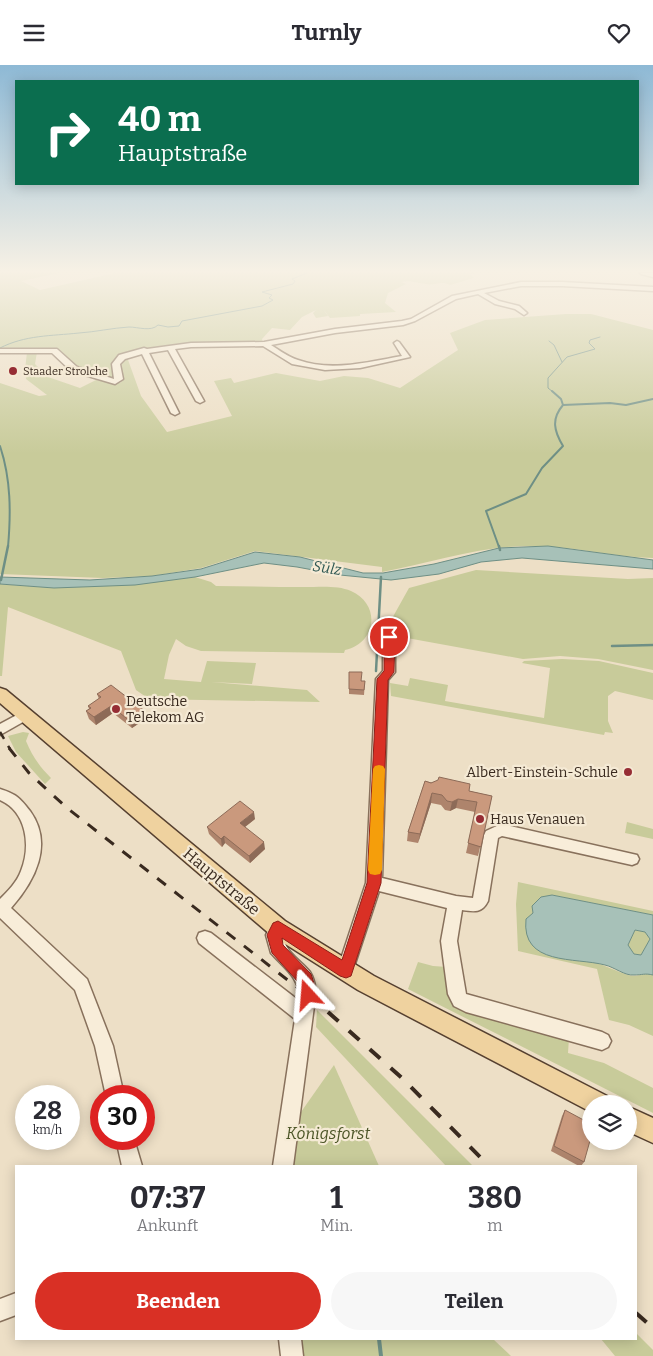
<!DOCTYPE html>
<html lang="de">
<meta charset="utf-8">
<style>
body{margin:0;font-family:Bitter,serif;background:#f7f7f7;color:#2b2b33;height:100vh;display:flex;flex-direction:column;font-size:19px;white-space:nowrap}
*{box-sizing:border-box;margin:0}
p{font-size:16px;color:#7c7c81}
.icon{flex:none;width:28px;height:28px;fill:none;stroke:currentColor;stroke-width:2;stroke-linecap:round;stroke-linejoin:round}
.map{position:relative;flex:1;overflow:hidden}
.drawer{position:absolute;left:15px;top:1100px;width:622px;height:175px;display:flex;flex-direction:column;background:#fff;border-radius:0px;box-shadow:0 2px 12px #0003}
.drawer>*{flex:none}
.top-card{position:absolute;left:15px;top:15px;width:624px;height:105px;border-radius:0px;box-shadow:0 2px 12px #0003;background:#0b6e4f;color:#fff;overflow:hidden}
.buttons{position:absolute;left:582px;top:1030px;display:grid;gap:10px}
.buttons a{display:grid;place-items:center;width:55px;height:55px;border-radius:50%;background:#fff;box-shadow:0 2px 12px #0003;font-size:25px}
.speed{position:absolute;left:15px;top:1020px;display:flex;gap:10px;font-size:25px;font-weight:700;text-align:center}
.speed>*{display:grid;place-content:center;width:65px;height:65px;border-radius:50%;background:#fff;box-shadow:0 2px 12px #0003;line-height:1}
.speed small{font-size:12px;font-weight:400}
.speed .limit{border:8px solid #d22;background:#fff;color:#111}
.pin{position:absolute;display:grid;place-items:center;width:42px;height:42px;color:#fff;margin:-21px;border:2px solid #fff;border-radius:50%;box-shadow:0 1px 5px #0007}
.me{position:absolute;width:55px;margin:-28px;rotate:341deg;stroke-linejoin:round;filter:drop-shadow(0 0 4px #0008)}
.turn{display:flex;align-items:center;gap:18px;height:105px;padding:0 20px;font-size:22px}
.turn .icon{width:65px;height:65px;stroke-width:2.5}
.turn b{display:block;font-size:35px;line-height:42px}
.eta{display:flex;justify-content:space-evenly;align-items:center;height:85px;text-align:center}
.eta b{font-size:30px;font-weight:700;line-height:35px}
.cta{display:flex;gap:10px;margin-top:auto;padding:10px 20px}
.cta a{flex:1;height:58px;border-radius:30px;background:#d93025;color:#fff;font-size:20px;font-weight:700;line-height:58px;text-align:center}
.cta a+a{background:#f7f7f7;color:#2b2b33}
header{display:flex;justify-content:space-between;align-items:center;height:65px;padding:0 20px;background:#fff;font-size:22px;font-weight:700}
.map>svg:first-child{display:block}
.green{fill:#c8cb9a}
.water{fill:#a7c1b8;stroke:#6e8f85;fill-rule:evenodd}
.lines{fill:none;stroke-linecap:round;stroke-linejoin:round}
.stream-far3{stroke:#6e8f85;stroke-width:1}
.stream-far2{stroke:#6e8f85;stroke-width:2}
.stream-far1{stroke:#6e8f85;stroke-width:2.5}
.stream{stroke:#6e8f85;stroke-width:4}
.minor-casing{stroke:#88715c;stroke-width:3}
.major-casing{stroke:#564030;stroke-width:3}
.minor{fill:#f8edd9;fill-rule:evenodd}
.major{fill:#efd29f;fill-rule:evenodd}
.rail-far2{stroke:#392a1f;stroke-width:2.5;stroke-dasharray:8 8;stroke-linecap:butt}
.rail-far1{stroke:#392a1f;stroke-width:3;stroke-dasharray:11 11;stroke-linecap:butt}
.rail{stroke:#392a1f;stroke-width:4;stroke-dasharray:14 14;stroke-linecap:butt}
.wall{fill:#ae846c}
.shaded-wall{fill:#8d6b58}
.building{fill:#ca997d;stroke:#8d6b58}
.route{fill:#d93025;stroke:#8d1f18}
.slow{fill:#f59e0b}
.poi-dot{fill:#962d34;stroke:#f5ead5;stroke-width:2}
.labels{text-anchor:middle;stroke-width:4.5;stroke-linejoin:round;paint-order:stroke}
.far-poi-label{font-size:11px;fill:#392a1f;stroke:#f5ead5;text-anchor:start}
.poi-label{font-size:14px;fill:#392a1f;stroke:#f5ead5;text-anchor:start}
.water-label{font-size:15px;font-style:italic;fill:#2f5853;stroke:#f5ead5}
.near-street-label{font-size:16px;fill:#392a1f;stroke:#f5ead5}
.near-park-label{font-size:16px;font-style:italic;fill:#4c5527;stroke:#f5ead5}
</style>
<header><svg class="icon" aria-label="menu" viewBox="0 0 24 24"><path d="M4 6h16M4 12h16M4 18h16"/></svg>Turnly<svg class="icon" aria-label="heart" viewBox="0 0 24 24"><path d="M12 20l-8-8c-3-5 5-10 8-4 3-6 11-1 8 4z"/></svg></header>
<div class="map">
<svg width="653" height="1291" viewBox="0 0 653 1291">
<rect width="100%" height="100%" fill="#eddfc6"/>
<g class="green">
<path d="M0,208H59L21,216L40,225L115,208H480L470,209L474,213L450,220C441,215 434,221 426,219C416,218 411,215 401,217L406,219L388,228L385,238L396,247L360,249V251L330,253L323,244L328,251L316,253L313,248L316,245L302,252L290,265L272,263L262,274L263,278C235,278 127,274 112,299L115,315L74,302L58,284H0Z"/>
<path d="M566,249H591L653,265V493C611,492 570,480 528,481C479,481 430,498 382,507V502L255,486L201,503L152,511L103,513L0,509V318L39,331L47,330L26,314L25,305L27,287H37L35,299L48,312L80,323L96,315L111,318H120L124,314L119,299L127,292L141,331L167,367L232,351L214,316L231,313L234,318L276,308L320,316L344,311L368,313L400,323L458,285L450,268L485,255Z"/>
<polygon points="476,505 628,514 653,513 653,605 598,594 560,591 523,594 396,571 392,569 390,557 409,523"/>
<path d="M195,512L211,517L216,521C246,521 275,522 305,522C319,522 338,520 351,526C381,539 377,578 345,585L344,588L201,586L186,581L176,574L169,590L164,614L201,617L207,596L256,598L252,619L211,617L307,625L320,637L149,634L136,625L121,586L8,542L2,611H0V519C66,525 130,521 195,512Z"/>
<polygon points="562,594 599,596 653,608 653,635 615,626 608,631 608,656 613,668 605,667 604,670 391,631 390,618 408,621 410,613 448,620 445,636 544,653 550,603 522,598 524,596"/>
<path d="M23,667L29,668L26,676C32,691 40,702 51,713L45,719L16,687L8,671Z"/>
<polygon points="627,757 653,764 653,774 625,768"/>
<path d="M518,817L653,846V850L552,830L593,897C605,900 624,910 633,911C640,911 644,907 653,910V971L629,960L609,955L597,904L518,886L516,839Z"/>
<polygon points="635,865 645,867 650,874 641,890 634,889 628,880"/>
<polygon points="418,897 433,901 447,902 453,940 494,955 569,973 568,988 604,998 653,1023 653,1048 408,924"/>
<polygon points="317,945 473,1101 446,1101 316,962"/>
<polygon points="334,1000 379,1101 292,1101 294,1057"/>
<polygon points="636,1268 653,1285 653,1291 615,1291 601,1274 636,1274"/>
<polygon points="295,1274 493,1274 511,1291 297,1291"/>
</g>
<g class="water">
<polygon points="548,481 653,495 653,504 522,493 481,497 439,509 391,515 340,510 297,502 264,498 195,512 135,520 54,523 0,519 0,512 90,515 152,511 201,504 255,487 300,492 363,508 383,508 434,499 499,483"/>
<path d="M552,830L653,850V910C645,908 642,910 634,910C625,911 614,902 605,900C575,892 521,901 526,854L533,848L532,841L541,832ZM635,865L645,867L650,874L641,890L634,889L628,880Z"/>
</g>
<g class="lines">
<g class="stream-far3">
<polyline points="549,276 554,280 562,297"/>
<path d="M0,283C25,270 51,271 79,268C95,267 112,263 129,262C138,262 151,267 158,260L168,262L179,261L182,256L262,241L273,235L269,233L272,230L262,227L293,219L295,216L292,214L307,208"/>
<polyline points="553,327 548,323 548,313 567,292 595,284 589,278 590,275 600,272"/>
</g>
<g class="stream-far2">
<polyline points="563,340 610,338 626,340 653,334"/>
<path d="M0,381C11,414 11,448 8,482"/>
<path d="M499,482L486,446L526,429L542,403L563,381C554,366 551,354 563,340L561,334L552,326"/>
</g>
<g class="stream-far1">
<polyline points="499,481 500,485"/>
<polyline points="1,515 8,481"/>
<polyline points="612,581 653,580"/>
<polyline points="376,606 381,512"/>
</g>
<polyline class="stream" points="379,1274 381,1291"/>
<g class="minor-casing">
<g id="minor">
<polygon points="640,208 653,208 653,212 641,209"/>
<path d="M521,217H562L653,222V226L562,221H521L484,228L499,236L519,241L527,248L524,250L515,244L495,239L478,229L456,234L415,256L403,260L335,268L271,280C279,285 288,292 298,295C331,307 368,297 402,291L394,278L397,276L399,277L410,292L360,303L325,305L292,299L263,281L191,282L175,284L204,336L200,338L196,336L168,285L149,288L179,348L175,350L171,348L142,289L125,294L120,299L123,314L115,319L71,306L52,288H0V284H57L77,302L114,314L112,299L119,290L144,283L147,284L191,278L264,277L335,264L402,256L411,254L452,231Z"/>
<path d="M389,568L395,572V607L388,615L382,813L456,831L473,833L484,770L486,766L501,759L637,790L639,794L637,798L632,800L502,771L498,773L488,836C482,848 475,847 462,845L457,876L466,929L602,967L608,970L611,976L608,982L602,985L466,947L454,941L448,929L441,876L447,843L379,826L351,911L345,914L339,911L337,906L366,818L376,614L383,606V572Z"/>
<polygon points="26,645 30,647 32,650 30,653 0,670 0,659"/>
<path d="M0,724C16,729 20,733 30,746C54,779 35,816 11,843L87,914L113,981L124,1031H106L95,981L75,925L0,853V834C8,826 17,817 21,806C31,781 27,747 0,735Z"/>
<path d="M278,856L284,858L286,863C277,883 299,893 310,907C314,913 315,920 316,926L293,1101H273L295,954L199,878L197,873L199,868L205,866L211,868L298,935C302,914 284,903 271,888L266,870L272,858Z"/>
<polygon points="116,1074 134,1074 142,1101 122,1101"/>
<polygon points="16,1228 16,1250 0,1256 0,1234"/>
<polygon points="279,1274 301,1274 303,1291 281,1291"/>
</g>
</g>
<g class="major-casing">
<g id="major">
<polygon points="0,623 6,625 285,856 374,911 607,1031 611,1039 591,1039 591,1047 358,925 271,870 0,638"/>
<polygon points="629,1042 653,1053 653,1078 629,1067"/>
</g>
</g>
<use href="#minor" class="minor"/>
<use href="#major" class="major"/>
<polyline class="rail-far2" points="0,667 10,684"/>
<polyline class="rail-far1" points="9,683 29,708 67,743 330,948"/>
<g class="rail">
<polyline points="328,947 402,1013 489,1101"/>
<polyline points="636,1248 653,1263"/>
</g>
</g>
<g class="wall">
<polygon points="349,607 362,616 365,616 364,630 349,629"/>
<polygon points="97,629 145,646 147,653 132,663 113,648 96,660 89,654 86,646 89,644 88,641 99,634"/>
<polygon points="425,716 492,731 478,791 466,788 475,747 456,743 450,746 445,745 441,740 431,738 418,778 407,776 408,767"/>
<polygon points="255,754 245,762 265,784 250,798 225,778 222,782 209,769 207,762"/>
<polygon points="565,1045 584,1097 581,1101 579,1101 551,1086 562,1051"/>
</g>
<g class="shaded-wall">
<polygon points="111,641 113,648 96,660 94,652"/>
<polygon points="145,646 147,653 132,663 130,656"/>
<polygon points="432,728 431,738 418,778 420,769"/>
<polygon points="458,734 456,743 450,746 452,737"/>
<polygon points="254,747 255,754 241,765 240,758"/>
<polygon points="224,771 225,778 222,782 221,774"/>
<polygon points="264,777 265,784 250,798 249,791"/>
</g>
<g class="building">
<polygon points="349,607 362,607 361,616 365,616 364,625 349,624"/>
<polygon points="111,620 145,646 130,656 111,641 94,652 86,646 91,643 88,641 101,632 97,629"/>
<polygon points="439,712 470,719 469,726 492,731 481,782 468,778 477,737 458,734 452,737 447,736 442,730 432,728 420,769 408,767 425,716 431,718 438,715"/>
<polygon points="240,736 254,747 240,758 264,777 249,791 224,771 221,774 207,762"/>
<polygon points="565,1045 591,1059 591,1072 584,1097 554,1081"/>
</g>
<linearGradient id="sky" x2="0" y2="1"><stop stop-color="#8eb9d5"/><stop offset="0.53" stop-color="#f7f1e5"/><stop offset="1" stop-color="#f7f1e5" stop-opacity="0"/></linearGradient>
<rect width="653" height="389" fill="url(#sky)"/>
<path class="route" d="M389,569L395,572L394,607L388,615L381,818L351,911L346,913L340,911L282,873L283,880L311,909C314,917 317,927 313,935L308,938L303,935L298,917L272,888L267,870L273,858L278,856L342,895L367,818L377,614L384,606V572Z"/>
<polygon class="slow" points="379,700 383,701 385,704 382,805 380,809 375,810 370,809 368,805 373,704 375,701"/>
<g class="poi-dot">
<circle cx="13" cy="306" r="5"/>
<circle cx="116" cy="644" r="5"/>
<circle cx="628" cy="707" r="5"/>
<circle cx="480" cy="754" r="5"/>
</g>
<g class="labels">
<g class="far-poi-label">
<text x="23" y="310">Staader Strolche</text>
</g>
<g class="poi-label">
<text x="126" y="641">Deutsche<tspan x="126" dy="16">Telekom AG</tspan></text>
<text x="618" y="712" text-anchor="end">Albert-Einstein-Schule</text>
<text x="490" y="759">Haus Venauen</text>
</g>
<g class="water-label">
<text transform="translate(327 503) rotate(9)" y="5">Sülz</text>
</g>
<g class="near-street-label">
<text transform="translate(222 816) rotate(40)" y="6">Hauptstraße</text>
</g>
<g class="near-park-label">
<text x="328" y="1074">Königsforst</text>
</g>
</g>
</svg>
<div class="buttons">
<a><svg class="icon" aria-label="layers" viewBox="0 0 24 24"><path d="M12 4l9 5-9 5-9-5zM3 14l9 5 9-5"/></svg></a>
</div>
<div class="speed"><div>28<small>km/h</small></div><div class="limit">30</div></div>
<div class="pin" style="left:389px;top:572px;background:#d93025"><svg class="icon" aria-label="arrive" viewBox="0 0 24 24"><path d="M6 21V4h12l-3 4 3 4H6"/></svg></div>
<svg class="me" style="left:308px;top:930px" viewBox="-20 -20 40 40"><path d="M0-17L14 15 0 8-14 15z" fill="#d93025" stroke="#fff" stroke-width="4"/></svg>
<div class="top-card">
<div class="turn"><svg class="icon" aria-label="right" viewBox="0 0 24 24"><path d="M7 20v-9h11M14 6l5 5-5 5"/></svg><div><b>40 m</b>Hauptstraße</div></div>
</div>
<section class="drawer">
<div class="eta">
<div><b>07:37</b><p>Ankunft</p></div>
<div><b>1</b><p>Min.</p></div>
<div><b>380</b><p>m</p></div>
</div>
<div class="cta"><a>Beenden</a><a>Teilen</a></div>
</section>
</div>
